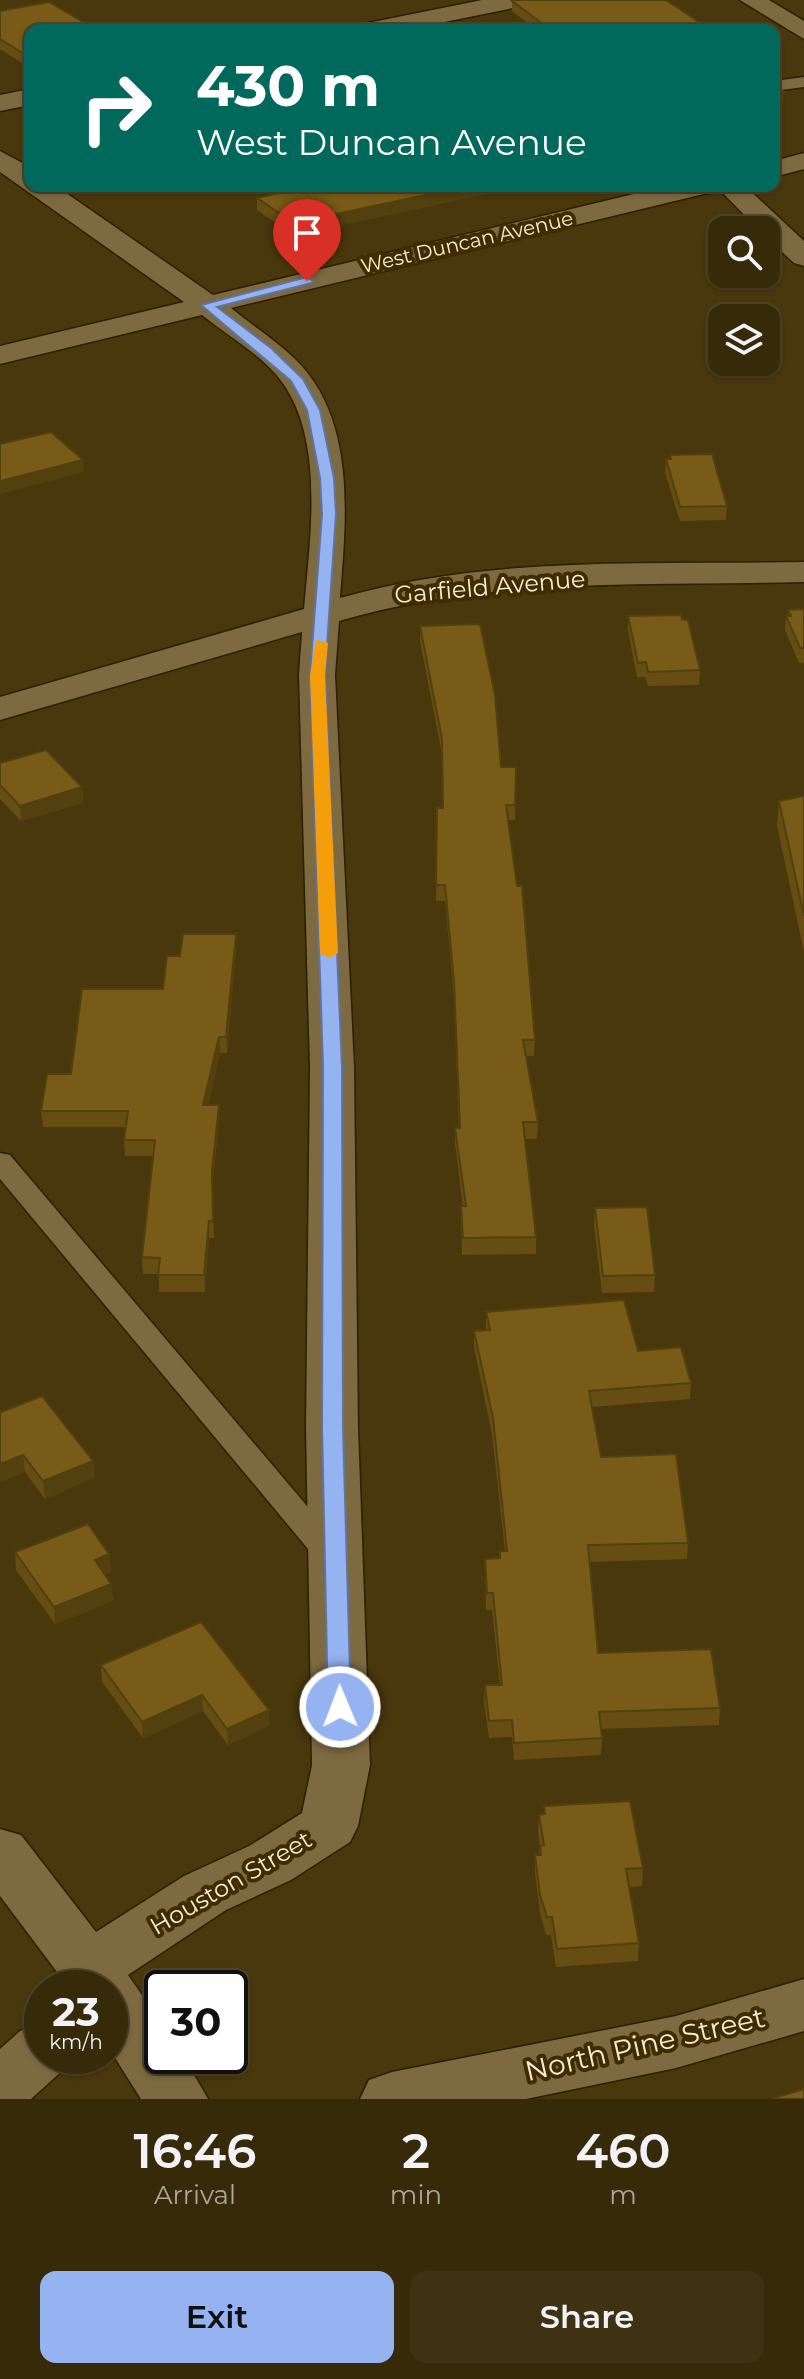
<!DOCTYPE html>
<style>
body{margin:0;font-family:Montserrat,sans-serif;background:#3e3212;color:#f1f3f6;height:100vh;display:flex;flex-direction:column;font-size:30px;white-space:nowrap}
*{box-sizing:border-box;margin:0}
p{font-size:26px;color:#aaa79c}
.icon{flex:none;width:44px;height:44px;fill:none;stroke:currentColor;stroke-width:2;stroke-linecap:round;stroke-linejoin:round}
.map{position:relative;height:2099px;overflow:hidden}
.drawer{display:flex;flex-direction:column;background:#372a09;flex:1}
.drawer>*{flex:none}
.top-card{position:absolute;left:24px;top:24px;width:756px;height:168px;border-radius:16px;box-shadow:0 2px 6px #0004,0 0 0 2px #51462a;background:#00695c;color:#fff;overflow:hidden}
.buttons{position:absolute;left:708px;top:216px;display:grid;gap:16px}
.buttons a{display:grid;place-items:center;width:72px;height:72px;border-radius:16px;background:#372a09;box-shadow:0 2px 6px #0004,0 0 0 2px #51462a;font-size:40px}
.speed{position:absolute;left:24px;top:1970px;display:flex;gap:16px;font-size:40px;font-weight:700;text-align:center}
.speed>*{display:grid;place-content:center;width:104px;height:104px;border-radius:50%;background:#372a09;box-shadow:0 2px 6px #0004,0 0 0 2px #51462a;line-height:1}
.speed small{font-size:20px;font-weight:400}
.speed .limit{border:4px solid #111;border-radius:12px;background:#fff;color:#111}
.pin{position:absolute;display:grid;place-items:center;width:68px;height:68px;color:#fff;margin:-82px -34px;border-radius:50% 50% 50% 0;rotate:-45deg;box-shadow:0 0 8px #0007}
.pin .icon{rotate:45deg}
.me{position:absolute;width:88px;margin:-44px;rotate:359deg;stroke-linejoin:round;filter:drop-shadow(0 0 6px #0008)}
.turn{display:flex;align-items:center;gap:28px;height:168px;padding:0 40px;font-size:36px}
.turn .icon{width:104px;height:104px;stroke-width:2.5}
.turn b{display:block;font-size:56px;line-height:68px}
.eta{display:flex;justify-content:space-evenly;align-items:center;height:136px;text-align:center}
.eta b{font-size:48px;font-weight:600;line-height:56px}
.cta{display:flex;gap:16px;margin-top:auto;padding:16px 40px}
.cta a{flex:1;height:92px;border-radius:16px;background:#95b2f1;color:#111;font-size:32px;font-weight:600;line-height:92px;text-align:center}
.cta a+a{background:#3e3212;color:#f1f3f6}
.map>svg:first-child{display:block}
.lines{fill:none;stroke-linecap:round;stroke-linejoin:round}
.lane-casing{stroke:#2c1f01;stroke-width:3}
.street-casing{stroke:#2c1f01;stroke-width:3}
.secondary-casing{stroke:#2c1f01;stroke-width:3}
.lane{fill:#7e6a41;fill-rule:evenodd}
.street{fill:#7e6a41;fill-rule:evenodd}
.secondary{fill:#7e6a41;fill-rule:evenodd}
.wall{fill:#664e13}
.shaded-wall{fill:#53400f}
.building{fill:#775b16;stroke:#53400f;stroke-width:2}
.route{fill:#95b2f1;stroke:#61749d;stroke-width:2}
.slow{fill:#f59e0b}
.labels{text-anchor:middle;stroke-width:8;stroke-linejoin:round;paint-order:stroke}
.far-street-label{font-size:20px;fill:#f6ecd5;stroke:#3f2d01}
.street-label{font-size:24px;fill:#f6ecd5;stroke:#3f2d01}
.near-street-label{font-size:28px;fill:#f6ecd5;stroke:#3f2d01}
</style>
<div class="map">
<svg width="804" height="2099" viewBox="0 0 804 2099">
<rect width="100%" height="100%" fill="#49380c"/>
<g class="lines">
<g class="lane-casing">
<g id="lane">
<polygon points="804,77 804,87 774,91 774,81"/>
<polygon points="0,1153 10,1155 340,1545 345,1553 340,1561 329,1564 318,1561 0,1179"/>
</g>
</g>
<g class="street-casing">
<g id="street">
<polygon points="482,0 530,0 518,7 405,30 356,30 368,23"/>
<polygon points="30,89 30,105 0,111 0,95"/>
<path d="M0,151L30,167V186H56L213,295L667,186H745L804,241V266L794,263L766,237V230H759L716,186L712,192L231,308C252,325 275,340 294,358C357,418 346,519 340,598C489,555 651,565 804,562V582C649,586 488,577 339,621L335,675L354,1067L358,1427L370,1765L358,1826L350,1842L291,1880L226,1910L128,1975L162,2024V2056H183L208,2099H141L110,2050V1988H69L0,1896V1829L21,1835L96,1932L184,1876L249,1846L302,1813L312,1765L306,1427L310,1067L299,675L302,632L0,720V697L304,609C310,540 325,441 282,382C262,355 228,336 202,315L0,364V346L184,302L0,172Z"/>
<polygon points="804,153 804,169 774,177 774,161"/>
</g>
</g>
<g class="secondary-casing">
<g id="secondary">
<polygon points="740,0 769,0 804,21 804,39"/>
<polygon points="91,1942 113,1949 122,1967 110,1990 48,1988 69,1949"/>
<polygon points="804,1979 804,2031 676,2068 526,2099 360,2099 369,2080 392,2072 676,2016"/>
<polygon points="42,2024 42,2056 71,2056 64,2069 31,2099 0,2099 0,2049 20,2031"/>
</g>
</g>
<use href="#lane" class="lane"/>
<use href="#street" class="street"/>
<use href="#secondary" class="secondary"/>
</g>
<g class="wall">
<polygon points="512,1 711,30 537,30 512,11"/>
<polygon points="0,11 97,30 30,68 0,49"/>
<polygon points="307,186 523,186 294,235 257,210 257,198"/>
<polygon points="670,455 727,506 726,520 680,521 665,473 666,459 670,459"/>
<polygon points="804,609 804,663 799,663 785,630 786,616 788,616 788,610"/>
<polygon points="628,616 682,619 700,670 699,685 648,686 645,677 637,677 628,631"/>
<polygon points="420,626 501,767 516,767 515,820 508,820 535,1040 534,1056 526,1056 538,1122 537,1139 525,1139 536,1237 536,1254 462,1255 461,1206 463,1206 455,1144 455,1128 459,1128 454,998 445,901 436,901 437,808 443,808 442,754 420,641"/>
<polygon points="0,763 82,787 83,803 21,821 0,799"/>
<polygon points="804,796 804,952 777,826 779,801"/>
<polygon points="236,934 236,949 227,1053 220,1053 208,1105 219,1121 212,1187 214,1238 209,1238 205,1292 159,1292 159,1274 143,1274 142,1257 153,1156 125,1156 124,1140 126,1127 43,1127 41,1111 71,1074 163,989 180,956"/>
<polygon points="595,1208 655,1275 654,1292 602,1293 594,1225"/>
<polygon points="486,1312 638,1351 691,1383 690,1399 592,1407 601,1457 688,1543 687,1559 589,1562 598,1653 720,1708 719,1725 601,1729 602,1738 601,1755 514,1760 512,1737 489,1738 484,1702 485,1685 500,1685 492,1610 486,1610 485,1559 500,1558 505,1551 492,1434 474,1347 474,1331 486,1330"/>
<polygon points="0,1410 93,1461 94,1478 45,1499 25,1472 0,1482"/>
<polygon points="15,1552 109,1554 111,1572 105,1574 111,1584 113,1601 55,1624 16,1570"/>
<polygon points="201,1622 269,1726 228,1745 203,1711 143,1738 102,1682 101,1665"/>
<polygon points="544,1806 643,1868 642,1886 629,1887 639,1943 638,1961 556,1967 551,1935 546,1935 540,1913 535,1873 535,1855 539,1855 540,1846 538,1833 539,1815 544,1814"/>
</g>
<g class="shaded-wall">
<polygon points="784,92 783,102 774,104 774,93"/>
<polygon points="468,186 523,186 294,235 294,223"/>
<polygon points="83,460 84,472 0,494 0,481"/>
<polygon points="82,787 83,803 21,821 20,806"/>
<polygon points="236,934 236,949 227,1053 226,1037"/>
<polygon points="219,1037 220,1053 204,1121 203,1105"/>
<polygon points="219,1105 219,1121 212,1187 214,1238 212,1171"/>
<polygon points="209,1221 209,1238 205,1292 204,1275"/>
<polygon points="23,1455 25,1472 0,1482 0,1464"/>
<polygon points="93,1461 94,1478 45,1499 43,1481"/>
<polygon points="109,1554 111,1572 97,1578 95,1560"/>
<polygon points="111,1584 113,1601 55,1624 54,1607"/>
<polygon points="202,1695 203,1711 143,1738 142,1722"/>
<polygon points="269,1710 269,1726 228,1745 227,1729"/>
</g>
<g class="building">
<polygon points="515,0 666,0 711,30 551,30 512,1"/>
<polygon points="49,2 97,30 30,30 29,57 0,39 0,11"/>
<polygon points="774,85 784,92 774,93"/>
<polygon points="307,186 468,186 294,223 257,198"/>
<polygon points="51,432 83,460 0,481 0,444"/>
<polygon points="712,454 727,506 680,507 666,459 671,459 670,455"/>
<polygon points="804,609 804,648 800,648 786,616 791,616 788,610"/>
<polygon points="681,615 682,619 688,620 700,670 648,672 646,662 638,663 628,616"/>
<polygon points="480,624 495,695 501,767 516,767 515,805 506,805 517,886 522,886 535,1040 523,1040 538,1122 523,1122 536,1237 463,1238 461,1206 466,1206 455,1128 460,1128 454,982 445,885 436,885 437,808 443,808 442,739 420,626"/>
<polygon points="46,750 82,787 20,806 0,785 0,763"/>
<polygon points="804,796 804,916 779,801"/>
<polygon points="183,934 236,934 226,1037 219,1037 203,1105 219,1105 212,1171 213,1221 209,1221 204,1275 158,1275 160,1258 142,1257 155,1140 124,1140 128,1111 41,1111 47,1074 71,1074 82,989 163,989 167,956 180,956"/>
<polygon points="647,1207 655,1275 603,1276 595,1208"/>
<polygon points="624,1300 638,1351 681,1347 691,1383 589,1391 601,1457 676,1454 688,1543 588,1545 598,1653 711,1649 720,1708 599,1712 602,1738 514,1743 512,1720 489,1721 485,1685 502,1685 493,1593 487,1593 485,1559 500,1558 500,1551 507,1551 493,1418 474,1331 490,1330 486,1312"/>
<polygon points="42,1396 93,1461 43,1481 23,1455 0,1464 0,1410 1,1412"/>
<polygon points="88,1524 109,1554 95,1560 111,1584 54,1607 15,1552"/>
<polygon points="201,1622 269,1710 227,1729 202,1695 142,1722 101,1665"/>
<polygon points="630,1801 643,1868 626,1869 639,1943 557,1949 552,1917 547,1917 540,1895 535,1855 541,1855 540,1846 544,1845 539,1815 545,1814 544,1806"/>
<polygon points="804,2089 804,2099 771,2099"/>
</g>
<polygon class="route" points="307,277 313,281 312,283 217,307 271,348 303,379 320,410 334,478 336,514 325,675 342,1067 343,1427 351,1707 348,1713 332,1713 328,1707 322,1427 323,1067 310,675 322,514 320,478 307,410 291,381 201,305"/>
<polygon class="slow" points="316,640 328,643 325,675 338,953 329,958 320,953 310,675"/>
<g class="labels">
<g class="far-street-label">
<text transform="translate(467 242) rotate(-13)" y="7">West Duncan Avenue</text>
</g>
<g class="street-label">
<text transform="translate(490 587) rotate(-5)" y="8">Garfield Avenue</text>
<text transform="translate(231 1883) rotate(-30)" y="8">Houston Street</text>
</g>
<g class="near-street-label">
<text transform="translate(645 2044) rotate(-13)" y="10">North Pine Street</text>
</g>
</g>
</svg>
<div class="buttons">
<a><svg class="icon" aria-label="search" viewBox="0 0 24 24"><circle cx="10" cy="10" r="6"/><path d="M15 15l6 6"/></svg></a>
<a><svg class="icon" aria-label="layers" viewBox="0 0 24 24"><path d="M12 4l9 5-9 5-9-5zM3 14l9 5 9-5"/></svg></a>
</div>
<div class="speed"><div>23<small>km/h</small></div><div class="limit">30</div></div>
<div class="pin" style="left:307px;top:281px;background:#d93025"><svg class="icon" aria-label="arrive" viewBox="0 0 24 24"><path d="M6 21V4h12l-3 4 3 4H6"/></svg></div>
<svg class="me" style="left:340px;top:1707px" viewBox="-20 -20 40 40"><circle r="17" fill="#95b2f1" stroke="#fff" stroke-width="3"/><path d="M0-11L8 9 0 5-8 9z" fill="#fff"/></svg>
<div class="top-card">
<div class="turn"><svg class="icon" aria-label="right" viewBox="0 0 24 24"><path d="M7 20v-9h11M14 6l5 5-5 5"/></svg><div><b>430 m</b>West Duncan Avenue</div></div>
</div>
</div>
<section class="drawer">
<div class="eta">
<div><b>16:46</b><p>Arrival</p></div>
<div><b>2</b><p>min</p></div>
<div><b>460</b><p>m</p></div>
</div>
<div class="cta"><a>Exit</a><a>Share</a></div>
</section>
